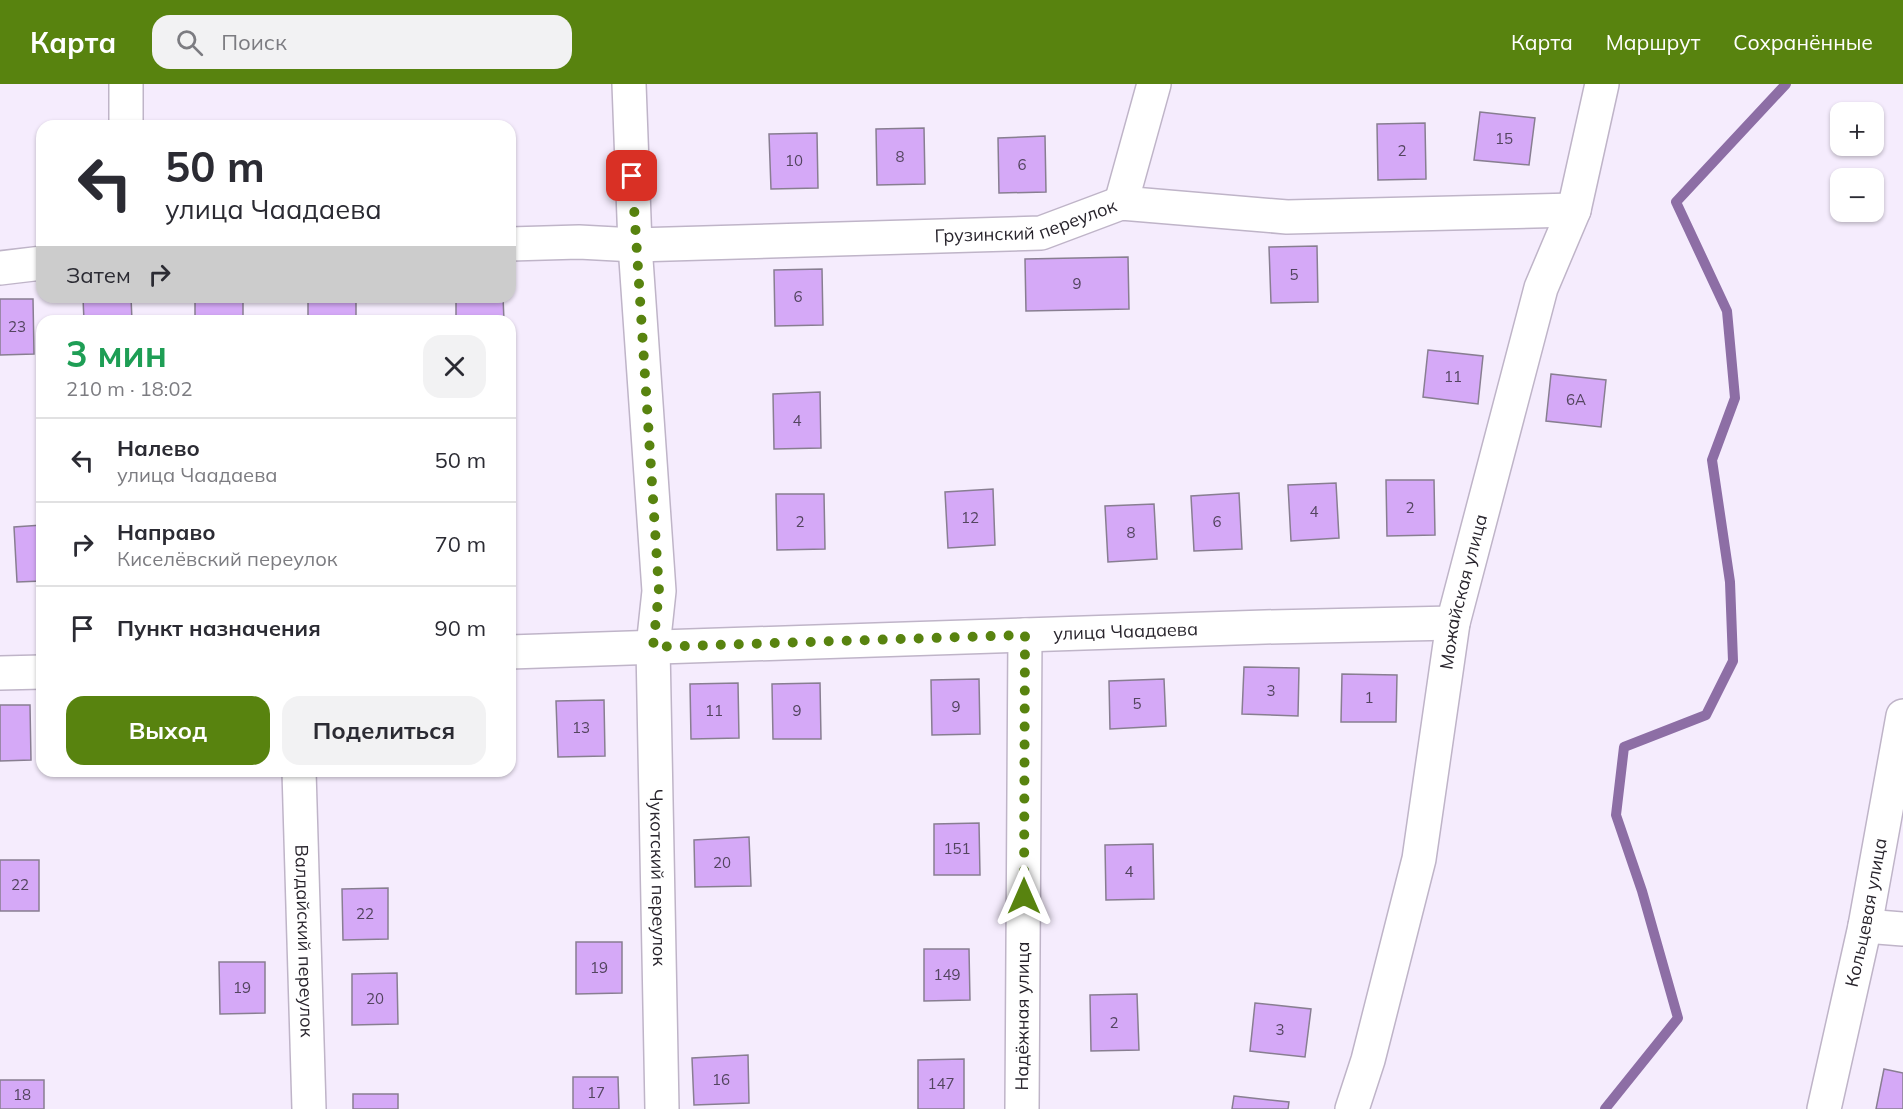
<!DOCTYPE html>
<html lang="ru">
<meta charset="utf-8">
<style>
body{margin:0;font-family:Mulish,sans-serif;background:#f2f2f3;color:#2b2b33;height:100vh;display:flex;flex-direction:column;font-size:22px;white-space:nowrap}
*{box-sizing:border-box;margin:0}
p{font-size:20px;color:#7c7c81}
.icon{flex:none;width:33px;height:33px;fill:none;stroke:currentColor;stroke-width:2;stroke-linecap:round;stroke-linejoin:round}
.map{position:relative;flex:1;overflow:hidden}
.details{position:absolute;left:36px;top:231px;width:480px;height:462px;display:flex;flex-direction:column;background:#fff;border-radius:18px;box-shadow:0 2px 4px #0004}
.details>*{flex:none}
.banner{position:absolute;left:36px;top:36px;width:480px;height:183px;border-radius:18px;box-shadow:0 2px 4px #0004;background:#fff;color:#2b2b33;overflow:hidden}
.fabs{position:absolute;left:1830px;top:18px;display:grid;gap:12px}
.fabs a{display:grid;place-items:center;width:54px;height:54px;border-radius:12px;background:#fff;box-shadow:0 2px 4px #0004;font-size:30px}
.pin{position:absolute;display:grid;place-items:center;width:51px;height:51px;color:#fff;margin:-26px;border-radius:12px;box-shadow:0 3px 9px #0006}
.me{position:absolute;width:66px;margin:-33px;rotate:0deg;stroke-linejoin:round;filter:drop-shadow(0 0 4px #0008)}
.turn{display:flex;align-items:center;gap:21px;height:126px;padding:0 30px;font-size:27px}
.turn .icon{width:78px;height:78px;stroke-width:2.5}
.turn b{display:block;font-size:42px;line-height:51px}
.then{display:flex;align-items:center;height:57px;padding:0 30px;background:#0003;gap:12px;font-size:22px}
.round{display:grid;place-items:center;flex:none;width:63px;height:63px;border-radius:18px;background:#f2f2f3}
.overview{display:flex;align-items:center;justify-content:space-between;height:102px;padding:0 30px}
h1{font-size:36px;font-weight:700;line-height:45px;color:#1e9e55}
.button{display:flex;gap:12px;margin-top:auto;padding:12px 30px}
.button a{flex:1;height:69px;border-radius:18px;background:#58830f;color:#fff;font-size:24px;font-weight:700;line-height:69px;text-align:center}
.button a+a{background:#f2f2f3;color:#2b2b33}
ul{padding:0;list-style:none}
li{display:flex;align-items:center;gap:18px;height:84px;padding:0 30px;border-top:2px solid #e1e1e2}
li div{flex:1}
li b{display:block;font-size:22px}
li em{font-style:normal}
header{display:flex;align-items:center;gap:36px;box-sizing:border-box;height:84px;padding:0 30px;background:#58830f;color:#fff}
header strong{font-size:28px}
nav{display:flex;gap:33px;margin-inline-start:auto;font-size:21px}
.search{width:420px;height:54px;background:#f2f2f3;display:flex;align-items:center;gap:15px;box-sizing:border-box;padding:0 21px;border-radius:18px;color:#7c7c81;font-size:22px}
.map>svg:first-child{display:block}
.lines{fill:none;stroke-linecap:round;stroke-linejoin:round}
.stream{stroke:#8d6ea5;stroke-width:10}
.building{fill:#d5a9f7;stroke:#887e91;stroke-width:1.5}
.minor-casing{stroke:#bfb4c8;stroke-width:36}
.minor{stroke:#fff;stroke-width:33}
.route{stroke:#58830f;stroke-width:10;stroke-dasharray:0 18}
.labels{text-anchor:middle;stroke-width:4.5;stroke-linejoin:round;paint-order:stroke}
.number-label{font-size:15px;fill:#53455f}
.street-label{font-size:18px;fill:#28242c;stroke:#f5ecfd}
</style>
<header>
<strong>Карта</strong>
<div class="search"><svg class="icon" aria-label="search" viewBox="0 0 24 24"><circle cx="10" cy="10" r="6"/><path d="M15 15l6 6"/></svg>Поиск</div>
<nav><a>Карта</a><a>Маршрут</a><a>Сохранённые</a></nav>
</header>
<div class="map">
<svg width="1903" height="1025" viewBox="0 0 1903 1025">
<rect width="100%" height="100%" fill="#f5ecfd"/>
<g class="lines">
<polyline class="stream" points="1605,1025 1678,934 1642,807 1616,731 1624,663 1706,631 1733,577 1730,498 1712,376 1735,314 1727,227 1676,118 1786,0"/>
</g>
<g class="building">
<polygon points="1480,28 1535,34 1529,81 1474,76"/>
<polygon points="1425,39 1426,95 1378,96 1377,40"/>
<polygon points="924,44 925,100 877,101 876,45"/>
<polygon points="817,49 818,104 771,105 769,50"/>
<polygon points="1045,52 1046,108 999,109 998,54"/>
<polygon points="1317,162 1318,218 1271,219 1269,163"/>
<polygon points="1128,173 1129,225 1026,227 1025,175"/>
<polygon points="822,185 823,241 775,242 774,186"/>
<polygon points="131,213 132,237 84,237 83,214"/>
<rect x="195" y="213" width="48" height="24"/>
<rect x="308" y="213" width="48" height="24"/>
<polygon points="456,213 503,213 504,237 456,237"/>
<polygon points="0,215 33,215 34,270 0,271"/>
<polygon points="1428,266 1483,272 1478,320 1423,313"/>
<polygon points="1551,290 1606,296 1601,343 1546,337"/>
<polygon points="820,308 821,364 774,365 773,310"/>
<polygon points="1386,396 1434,396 1435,451 1387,452"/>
<polygon points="1336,399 1339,454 1291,457 1288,401"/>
<polygon points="993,405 995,461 948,464 945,408"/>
<polygon points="1239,409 1242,465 1194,467 1191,412"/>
<polygon points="776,410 824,410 825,465 777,466"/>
<polygon points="1154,420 1157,475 1108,478 1105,422"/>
<polygon points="42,441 42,497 17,498 14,443"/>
<polygon points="1244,583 1299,584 1298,632 1242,630"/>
<polygon points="1342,590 1397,591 1396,638 1341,638"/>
<polygon points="979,595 980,650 932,651 931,596"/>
<polygon points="1164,595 1166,642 1110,645 1109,597"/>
<polygon points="738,599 739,654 691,655 690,600"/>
<polygon points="820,599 821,655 773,655 772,600"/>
<polygon points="604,616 605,672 558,673 556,617"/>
<polygon points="0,621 30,621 31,676 0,677"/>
<polygon points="979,739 980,791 934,791 934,740"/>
<polygon points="749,753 751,802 695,803 694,756"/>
<polygon points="1153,760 1154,815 1106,816 1105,761"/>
<rect x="0" y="776" width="39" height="51"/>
<polygon points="388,804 388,855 343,856 342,805"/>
<polygon points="576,858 622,858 622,909 576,910"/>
<polygon points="924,865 969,865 970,916 924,917"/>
<polygon points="219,878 265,878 265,929 220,930"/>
<polygon points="397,889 398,940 352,941 352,890"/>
<polygon points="1137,910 1139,966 1091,967 1090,911"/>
<polygon points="1255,919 1311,925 1305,973 1250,967"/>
<polygon points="748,971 749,1019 694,1021 692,974"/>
<polygon points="964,975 964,1025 918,1025 918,976"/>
<polygon points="1884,985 1903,989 1903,1025 1876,1025"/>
<polygon points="573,993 618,993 619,1025 573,1025"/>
<rect x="0" y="996" width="44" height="29"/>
<rect x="353" y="1010" width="45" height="15"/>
<polygon points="1234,1012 1289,1018 1288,1025 1232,1025"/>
</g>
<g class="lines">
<g class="minor-casing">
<g id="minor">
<polyline points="126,0 126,42"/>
<path id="s1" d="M629,0L635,161L659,507L653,563L662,1025"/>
<polyline points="1121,119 1154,0"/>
<path id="s2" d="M510,160L579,158L635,161L1041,149L1121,119L1287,133L1574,126"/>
<polyline points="0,184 42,179"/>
<path id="s3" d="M510,568L1265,543L1453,539"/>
<polyline points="0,589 42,588"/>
<path id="s4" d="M299,687L309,1025"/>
<polyline points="1865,842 1903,845"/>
<path id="s5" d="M1022,1025L1025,551"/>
<path id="s6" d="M1352,1025L1368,976L1419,775L1453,539L1541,204L1574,126L1602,0"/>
<path id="s7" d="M1824,1025L1865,842L1903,632"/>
</g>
</g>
<use href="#minor" class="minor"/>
</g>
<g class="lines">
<polyline class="route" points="632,92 659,507 653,563 1025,551 1024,812"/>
</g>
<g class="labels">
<g class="number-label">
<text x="1504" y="60">15</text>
<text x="1402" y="72">2</text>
<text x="900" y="78">8</text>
<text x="794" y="82">10</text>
<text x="1022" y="86">6</text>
<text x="1294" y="196">5</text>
<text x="1077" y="205">9</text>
<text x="798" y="218">6</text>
<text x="17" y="248">23</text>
<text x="1453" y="298">11</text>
<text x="1576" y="321">6А</text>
<text x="797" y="342">4</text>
<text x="1410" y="429">2</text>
<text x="1314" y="433">4</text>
<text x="970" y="439">12</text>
<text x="800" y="443">2</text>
<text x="1217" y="443">6</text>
<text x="1131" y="454">8</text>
<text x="1271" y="612">3</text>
<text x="1369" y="619">1</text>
<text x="1137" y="625">5</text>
<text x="956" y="628">9</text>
<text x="714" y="632">11</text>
<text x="797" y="632">9</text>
<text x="581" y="649">13</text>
<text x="957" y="770">151</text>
<text x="722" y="784">20</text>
<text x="1129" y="793">4</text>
<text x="20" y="806">22</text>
<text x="365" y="835">22</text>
<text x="599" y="889">19</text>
<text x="947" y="896">149</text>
<text x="242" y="909">19</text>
<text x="375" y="920">20</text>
<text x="1114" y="944">2</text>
<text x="1280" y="951">3</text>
<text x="721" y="1001">16</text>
<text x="941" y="1005">147</text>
<text x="596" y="1014">17</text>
<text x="22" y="1016">18</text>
</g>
<g class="street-label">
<text dy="6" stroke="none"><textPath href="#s2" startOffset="518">Грузинский переулок</textPath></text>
<text dy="6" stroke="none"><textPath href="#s6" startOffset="530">Можайская улица</textPath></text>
<text dy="6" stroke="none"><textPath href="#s3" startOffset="616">улица Чаадаева</textPath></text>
<text dy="6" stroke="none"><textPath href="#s1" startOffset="795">Чукотский переулок</textPath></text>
<text dy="6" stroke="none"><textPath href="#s7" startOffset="201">Кольцевая улица</textPath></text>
<text dy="6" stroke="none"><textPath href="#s4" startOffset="170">Валдайский переулок</textPath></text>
<text dy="6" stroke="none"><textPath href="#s5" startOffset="93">Надёжная улица</textPath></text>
</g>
</g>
</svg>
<div class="fabs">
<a>+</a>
<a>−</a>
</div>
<div class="pin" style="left:632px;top:92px;background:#d93025"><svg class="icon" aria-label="arrive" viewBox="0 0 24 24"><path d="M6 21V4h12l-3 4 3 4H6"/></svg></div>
<svg class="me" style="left:1024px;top:812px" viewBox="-20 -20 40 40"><path d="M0-17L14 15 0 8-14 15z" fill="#58830f" stroke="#fff" stroke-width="4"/></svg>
<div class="banner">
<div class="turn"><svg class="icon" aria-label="left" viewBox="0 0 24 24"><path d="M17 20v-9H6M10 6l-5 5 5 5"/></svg><div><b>50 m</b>улица Чаадаева</div></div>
<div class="then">Затем<svg class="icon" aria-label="right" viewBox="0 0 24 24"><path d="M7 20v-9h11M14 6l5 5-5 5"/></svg></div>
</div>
<section class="details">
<div class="overview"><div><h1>3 мин</h1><p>210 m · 18:02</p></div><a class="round"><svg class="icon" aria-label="close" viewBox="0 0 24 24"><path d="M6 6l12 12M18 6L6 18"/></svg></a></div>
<ul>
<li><svg class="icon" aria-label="left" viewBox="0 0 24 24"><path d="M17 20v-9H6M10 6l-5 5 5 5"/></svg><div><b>Налево</b><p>улица Чаадаева</p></div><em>50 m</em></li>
<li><svg class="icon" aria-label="right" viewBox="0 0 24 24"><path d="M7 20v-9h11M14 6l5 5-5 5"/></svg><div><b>Направо</b><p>Киселёвский переулок</p></div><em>70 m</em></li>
<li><svg class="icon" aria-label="arrive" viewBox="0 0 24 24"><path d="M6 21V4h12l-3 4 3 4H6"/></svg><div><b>Пункт назначения</b></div><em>90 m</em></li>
</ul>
<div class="button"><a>Выход</a><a>Поделиться</a></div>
</section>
</div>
